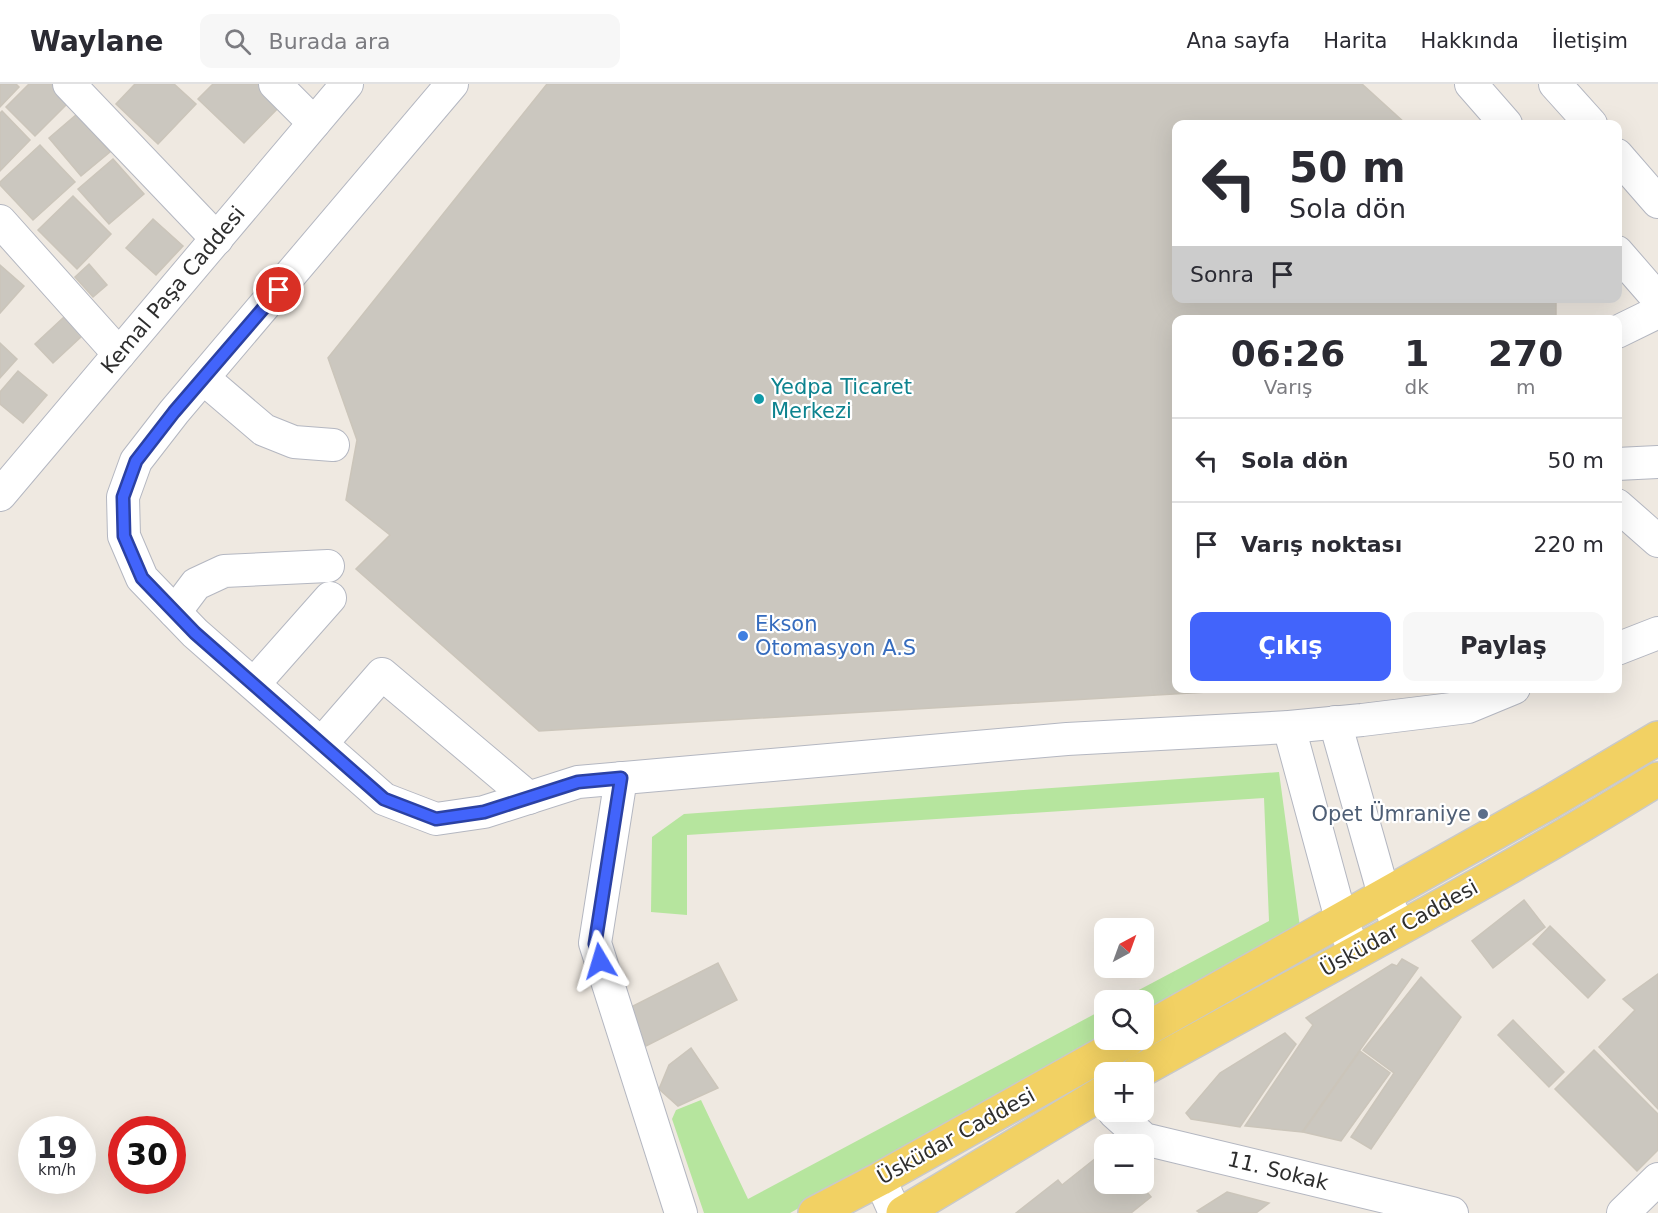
<!DOCTYPE html>
<html lang="tr">
<meta charset="utf-8">
<style>
body{margin:0;font-family:"DejaVu Sans",sans-serif;background:#f7f7f7;color:#2b2b33;height:100vh;display:flex;flex-direction:column;font-size:22px;white-space:nowrap}
*{box-sizing:border-box;margin:0}
p{font-size:20px;color:#7c7c81}
.icon{flex:none;width:33px;height:33px;fill:none;stroke:currentColor;stroke-width:2;stroke-linecap:round;stroke-linejoin:round}
.map{position:relative;flex:1;overflow:hidden}
.side{position:absolute;left:1172px;top:231px;width:450px;height:378px;display:flex;flex-direction:column;background:#fff;border-radius:12px;box-shadow:0 6px 24px #0002}
.side>*{flex:none}
.guide{position:absolute;left:1172px;top:36px;width:450px;height:183px;border-radius:12px;box-shadow:0 6px 24px #0002;background:#fff;color:#2b2b33;overflow:hidden}
.needle{width:39px;rotate:41deg}
.tools{position:absolute;left:1094px;top:834px;display:grid;gap:12px}
.tools a{display:grid;place-items:center;width:60px;height:60px;border-radius:12px;background:#fff;box-shadow:0 6px 24px #0002;font-size:30px}
.speed{position:absolute;left:18px;top:1032px;display:flex;gap:12px;font-size:30px;font-weight:700;text-align:center}
.speed>*{display:grid;place-content:center;width:78px;height:78px;border-radius:50%;background:#fff;box-shadow:0 6px 24px #0002;line-height:1}
.speed small{font-size:15px;font-weight:400}
.speed .limit{border:9px solid #d22;background:#fff;color:#111}
.pin{position:absolute;display:grid;place-items:center;width:51px;height:51px;color:#fff;margin:-26px;border:3px solid #fff;border-radius:50%;box-shadow:0 2px 6px #0007}
.me{position:absolute;width:66px;margin:-33px;rotate:353deg;stroke-linejoin:round;filter:drop-shadow(0 0 4px #0008)}
.turn{display:flex;align-items:center;gap:21px;height:126px;padding:0 18px;font-size:27px}
.turn .icon{width:78px;height:78px;stroke-width:2.5}
.turn b{display:block;font-size:42px;line-height:51px}
.then{display:flex;align-items:center;height:57px;padding:0 18px;background:#0003;gap:12px;font-size:22px}
.eta{display:flex;justify-content:space-evenly;align-items:center;height:102px;text-align:center}
.eta b{font-size:36px;font-weight:700;line-height:42px}
.cta{display:flex;gap:12px;margin-top:auto;padding:12px 18px}
.cta a{flex:1;height:69px;border-radius:12px;background:#4264fb;color:#fff;font-size:24px;font-weight:700;line-height:69px;text-align:center}
.cta a+a{background:#f7f7f7;color:#2b2b33}
ul{padding:0;list-style:none}
li{display:flex;align-items:center;gap:18px;height:84px;padding:0 18px;border-top:2px solid #e1e1e2}
li div{flex:1}
li b{display:block;font-size:22px}
li em{font-style:normal}
header{display:flex;align-items:center;gap:36px;box-sizing:border-box;height:84px;padding:0 30px;background:#fff;border-bottom:2px solid #e1e1e2}
header strong{font-size:28px}
nav{display:flex;gap:33px;margin-inline-start:auto;font-size:21px}
.search{width:420px;height:54px;background:#f7f7f7;display:flex;align-items:center;gap:15px;box-sizing:border-box;padding:0 21px;border-radius:12px;color:#7c7c81;font-size:22px}
.map>svg:first-child{display:block}
.green{fill:#b6e59e}
.building{fill:#cbc7bf;stroke:#cbc5ba;stroke-width:1.5}
.lines{fill:none;stroke-linecap:round;stroke-linejoin:round}
.minor-casing{stroke:#b4b7c1;stroke-width:34}
.major-casing{stroke:#c9c9c9;stroke-width:36}
.minor{stroke:#fff;stroke-width:32}
.major{stroke:#f2d163;stroke-width:33}
.route-casing{stroke:#2b41a3;stroke-width:15}
.route{stroke:#4264fb;stroke-width:10}
.culture-dot{fill:#0f9aa8;stroke:#fff;stroke-width:2}
.shop-dot{fill:#3f7fe0;stroke:#fff;stroke-width:2}
.service-dot{fill:#5c6f8a;stroke:#fff;stroke-width:2}
.labels{text-anchor:middle;stroke-width:4.5;stroke-linejoin:round;paint-order:stroke}
.street-label{font-size:21px;fill:#2e2e2e;stroke:#fff}
.culture-label{font-size:21px;fill:#0d838f;stroke:#fff;text-anchor:start}
.shop-label{font-size:21px;fill:#366cbe;stroke:#fff;text-anchor:start}
.service-label{font-size:21px;fill:#4e5e75;stroke:#fff;text-anchor:end}
</style>
<header>
<strong>Waylane</strong>
<div class="search"><svg class="icon" aria-label="search" viewBox="0 0 24 24"><circle cx="10" cy="10" r="6"/><path d="M15 15l6 6"/></svg>Burada ara</div>
<nav><a>Ana sayfa</a><a>Harita</a><a>Hakkında</a><a>İletişim</a></nav>
</header>
<div class="map">
<svg width="1658" height="1129" viewBox="0 0 1658 1129">
<rect width="100%" height="100%" fill="#efe9e1"/>
<g class="green">
<polygon points="1279,688 1300,843 1143,931 1143,916 1120,916 1269,837 1264,714 687,751 687,831 651,828 652,753 684,730"/>
<polygon points="1104,925 1104,953 790,1129 704,1129 672,1035 676,1026 701,1016 748,1115"/>
</g>
<g class="building">
<polygon points="0,0 16,0 19,3 0,23"/>
<polygon points="29,0 52,0 70,17 35,52 6,23"/>
<polygon points="135,0 174,0 196,20 158,60 116,20"/>
<polygon points="213,0 263,0 283,19 244,59 198,15"/>
<polygon points="547,0 1362,0 1406,40 1176,40 1176,214 1556,214 1556,236 1176,236 1176,604 1275,604 539,647 356,485 390,451 346,416 357,356 328,274"/>
<polygon points="2,27 30,56 0,87 0,29"/>
<polygon points="77,30 110,68 81,92 49,54"/>
<polygon points="40,61 75,98 33,136 0,101 0,98"/>
<polygon points="113,75 144,110 109,140 78,105"/>
<polygon points="73,112 111,150 77,185 38,146"/>
<polygon points="153,135 183,162 156,191 126,164"/>
<polygon points="89,180 107,201 93,213 75,193"/>
<polygon points="0,181 24,202 0,229"/>
<polygon points="64,233 82,252 53,279 35,260"/>
<polygon points="0,259 17,275 0,294"/>
<polygon points="18,287 47,311 23,339 0,320 0,308"/>
<polygon points="1524,816 1545,843 1493,884 1472,857"/>
<polygon points="1550,842 1605,896 1588,914 1533,860"/>
<polygon points="1402,875 1418,884 1302,1048 1245,1042 1313,941 1306,934 1392,880 1397,882"/>
<polygon points="718,879 737,916 646,962 627,925"/>
<polygon points="1658,890 1658,1025 1599,963 1635,926 1623,915"/>
<polygon points="1421,893 1461,933 1371,1065 1351,1053 1394,989 1363,966"/>
<polygon points="1513,936 1564,988 1549,1003 1498,951"/>
<polygon points="1285,949 1296,960 1240,1043 1191,1035 1186,1029 1220,989"/>
<polygon points="691,964 718,1004 678,1022 659,1005 669,981"/>
<polygon points="1594,966 1658,1030 1658,1066 1637,1087 1555,1005"/>
<polygon points="1360,967 1390,989 1341,1057 1303,1048"/>
<polygon points="1101,1070 1104,1074 1104,1100 1140,1100 1151,1113 1131,1129 1016,1129 1058,1096 1062,1101"/>
<polygon points="1227,1108 1269,1119 1256,1129 1200,1129 1197,1127"/>
</g>
<g class="lines">
<g class="minor-casing">
<g id="minor">
<polyline points="69,0 217,155"/>
<polyline points="275,0 314,39"/>
<polyline points="452,0 174,328 136,377 123,413 124,452 142,494 195,549 384,715 436,735 484,728 578,698 1067,655 1289,643 1362,636 1468,623 1514,604"/>
<polyline points="1471,0 1506,40"/>
<polyline points="1555,0 1591,40"/>
<polyline points="1617,71 1658,118"/>
<polyline points="0,137 119,270"/>
<polyline points="1617,168 1658,215"/>
<polyline points="1617,248 1658,228"/>
<polyline points="203,294 264,346 294,358 333,361"/>
<polyline points="1617,380 1658,378"/>
<polyline points="0,411 347,0"/>
<polyline points="1617,421 1658,457"/>
<polyline points="175,528 196,500 224,487 328,482"/>
<polyline points="1617,565 1658,549"/>
<polyline points="254,600 330,514"/>
<polyline points="1335,638 1384,811 1400,844"/>
<polyline points="1289,643 1341,835 1355,869"/>
<polyline points="322,659 382,590 529,714"/>
<polyline points="621,694 595,859 681,1129"/>
<polyline points="1114,1028 1144,1055 1452,1129"/>
<polyline points="880,1095 895,1129"/>
<polyline points="1623,1129 1658,1095"/>
</g>
</g>
<g class="major-casing">
<g id="major">
<polyline points="1143,947 1550,718 1658,654"/>
<path d="M1138,988C1312,891 1489,800 1658,695"/>
<polyline points="815,1129 880,1095 1128,956"/>
<polyline points="903,1129 1104,1008"/>
</g>
</g>
<use href="#minor" class="minor"/>
<use href="#major" class="major"/>
</g>
<g class="lines">
<g class="route-casing">
<polyline id="route" points="279,206 174,328 136,377 123,413 124,452 142,494 195,549 384,715 436,735 484,728 578,698 621,694 595,860 600,877"/>
</g>
<use href="#route" class="route"/>
</g>
<circle class="culture-dot" cx="759" cy="315" r="6"/>
<circle class="shop-dot" cx="743" cy="552" r="6"/>
<circle class="service-dot" cx="1483" cy="730" r="6"/>
<g class="labels">
<g class="street-label">
<text transform="translate(173 206) rotate(-50)" y="7">Kemal Paşa Caddesi</text>
<text transform="translate(1399 844) rotate(-29)" y="7">Üsküdar Caddesi</text>
<text transform="translate(956 1052) rotate(-29)" y="7">Üsküdar Caddesi</text>
<text transform="translate(1278 1087) rotate(14)" y="7">11. Sokak</text>
</g>
<g class="culture-label">
<text x="771" y="310">Yedpa Ticaret<tspan x="771" dy="24">Merkezi</tspan></text>
</g>
<g class="shop-label">
<text x="755" y="547">Ekson<tspan x="755" dy="24">Otomasyon A.S</tspan></text>
</g>
<g class="service-label">
<text x="1471" y="737">Opet Ümraniye</text>
</g>
</g>
</svg>
<div class="tools">
<a><svg class="needle" viewBox="-14 -14 28 28"><path d="M0-13l5 13h-10z" fill="#e53935"/><path d="M0 13l5-13h-10z" fill="#7c7c81"/></svg></a>
<a><svg class="icon" aria-label="search" viewBox="0 0 24 24"><circle cx="10" cy="10" r="6"/><path d="M15 15l6 6"/></svg></a>
<a>+</a>
<a>−</a>
</div>
<div class="speed"><div>19<small>km/h</small></div><div class="limit">30</div></div>
<div class="pin" style="left:279px;top:206px;background:#d93025"><svg class="icon" aria-label="arrive" viewBox="0 0 24 24"><path d="M6 21V4h12l-3 4 3 4H6"/></svg></div>
<svg class="me" style="left:600px;top:877px" viewBox="-20 -20 40 40"><path d="M0-17L14 15 0 8-14 15z" fill="#4264fb" stroke="#fff" stroke-width="4"/></svg>
<div class="guide">
<div class="turn"><svg class="icon" aria-label="left" viewBox="0 0 24 24"><path d="M17 20v-9H6M10 6l-5 5 5 5"/></svg><div><b>50 m</b>Sola dön</div></div>
<div class="then">Sonra<svg class="icon" aria-label="arrive" viewBox="0 0 24 24"><path d="M6 21V4h12l-3 4 3 4H6"/></svg></div>
</div>
<section class="side">
<div class="eta">
<div><b>06:26</b><p>Varış</p></div>
<div><b>1</b><p>dk</p></div>
<div><b>270</b><p>m</p></div>
</div>
<ul>
<li><svg class="icon" aria-label="left" viewBox="0 0 24 24"><path d="M17 20v-9H6M10 6l-5 5 5 5"/></svg><div><b>Sola dön</b></div><em>50 m</em></li>
<li><svg class="icon" aria-label="arrive" viewBox="0 0 24 24"><path d="M6 21V4h12l-3 4 3 4H6"/></svg><div><b>Varış noktası</b></div><em>220 m</em></li>
</ul>
<div class="cta"><a>Çıkış</a><a>Paylaş</a></div>
</section>
</div>
